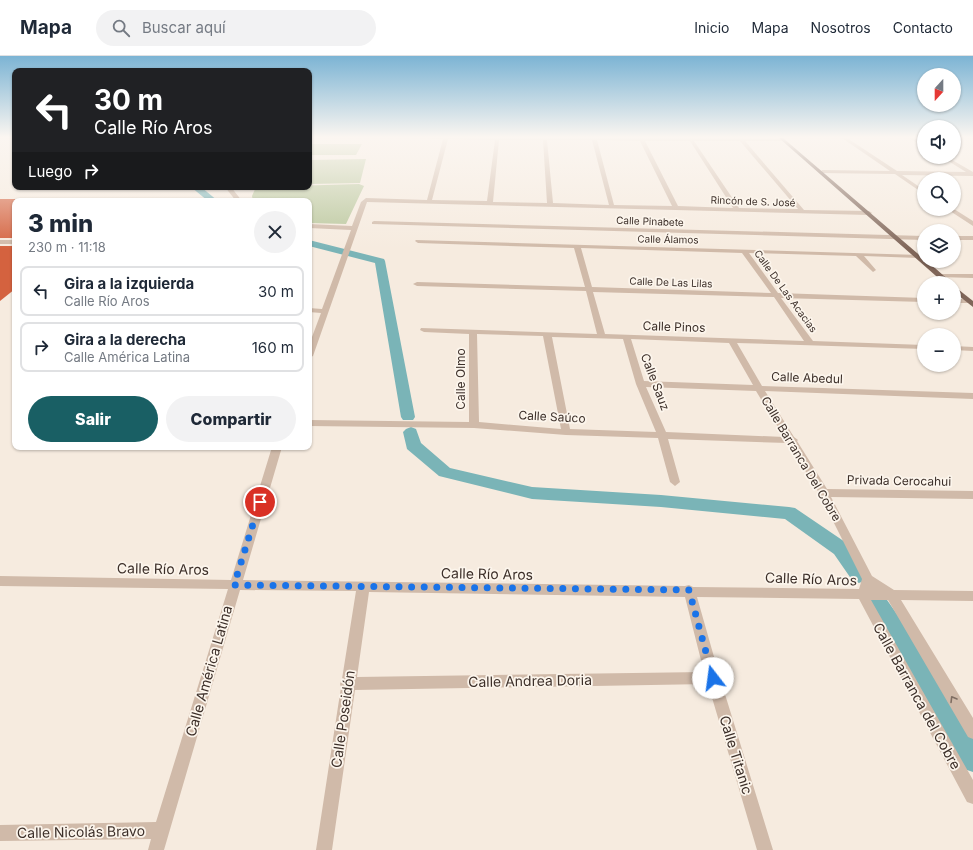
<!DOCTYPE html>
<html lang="es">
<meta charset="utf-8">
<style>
body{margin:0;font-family:Inter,sans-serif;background:#f2f2f3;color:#1f2937;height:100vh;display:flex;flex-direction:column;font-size:15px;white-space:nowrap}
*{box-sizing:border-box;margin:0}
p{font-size:13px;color:#747a83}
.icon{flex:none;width:22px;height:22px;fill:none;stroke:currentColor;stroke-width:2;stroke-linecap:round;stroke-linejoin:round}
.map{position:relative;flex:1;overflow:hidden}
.side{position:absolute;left:12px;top:142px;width:300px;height:252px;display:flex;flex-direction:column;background:#fff;border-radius:8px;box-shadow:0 1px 3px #0004}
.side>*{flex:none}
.guide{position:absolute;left:12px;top:12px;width:300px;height:122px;border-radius:8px;box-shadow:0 1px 3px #0004;background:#202124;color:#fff;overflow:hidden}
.needle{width:26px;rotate:201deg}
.buttons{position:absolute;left:917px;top:12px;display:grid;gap:8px}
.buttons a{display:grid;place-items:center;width:44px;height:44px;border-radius:50%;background:#fff;box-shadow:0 1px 3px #0004;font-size:20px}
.pin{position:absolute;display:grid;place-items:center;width:34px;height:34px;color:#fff;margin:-17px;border:2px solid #fff;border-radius:50%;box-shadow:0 1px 4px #0007}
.me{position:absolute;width:44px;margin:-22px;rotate:345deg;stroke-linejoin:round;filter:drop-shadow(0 0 3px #0008)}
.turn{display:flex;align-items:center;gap:14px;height:84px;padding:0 16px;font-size:18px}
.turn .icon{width:52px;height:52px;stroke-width:2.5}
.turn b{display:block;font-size:28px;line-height:34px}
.then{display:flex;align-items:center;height:38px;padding:0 16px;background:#0003;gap:8px;font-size:15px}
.round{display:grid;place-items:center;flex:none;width:42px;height:42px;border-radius:21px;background:#f2f2f3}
.head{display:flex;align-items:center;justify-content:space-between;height:68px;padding:0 16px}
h1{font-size:24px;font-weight:800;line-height:30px}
.cta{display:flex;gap:8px;margin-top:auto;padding:8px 16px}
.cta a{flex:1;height:46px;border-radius:24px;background:#195f64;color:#fff;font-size:16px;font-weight:800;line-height:46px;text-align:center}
.cta a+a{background:#f2f2f3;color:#1f2937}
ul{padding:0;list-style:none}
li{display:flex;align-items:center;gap:12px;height:50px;margin:0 8px 6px;padding:0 8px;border:2px solid #e0e1e3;border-radius:8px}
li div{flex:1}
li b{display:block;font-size:15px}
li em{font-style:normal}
header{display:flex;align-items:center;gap:24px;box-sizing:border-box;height:56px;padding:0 20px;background:#fff;border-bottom:1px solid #e0e1e3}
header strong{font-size:19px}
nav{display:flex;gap:22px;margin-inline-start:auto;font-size:14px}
.search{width:280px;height:36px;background:#f2f2f3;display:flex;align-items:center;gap:10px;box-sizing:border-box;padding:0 14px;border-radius:22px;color:#747a83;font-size:15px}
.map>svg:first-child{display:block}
.green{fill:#b9c79c}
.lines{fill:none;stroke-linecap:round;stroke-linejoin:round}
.canal{fill:#7ab4b7;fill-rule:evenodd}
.building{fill:#d4623f}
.minor{fill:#d0baa9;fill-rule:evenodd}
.major{fill:#806659;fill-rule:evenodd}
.oneway{stroke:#7f6e63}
.route{stroke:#1a73e8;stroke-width:7;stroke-dasharray:0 12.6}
.labels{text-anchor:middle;stroke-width:3.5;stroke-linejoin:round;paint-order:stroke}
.far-street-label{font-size:10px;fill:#3c2f29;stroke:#fcf5ec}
.street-label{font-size:12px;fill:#3c2f29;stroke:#fcf5ec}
.near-street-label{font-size:14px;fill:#3c2f29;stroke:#fcf5ec}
</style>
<header>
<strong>Mapa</strong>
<div class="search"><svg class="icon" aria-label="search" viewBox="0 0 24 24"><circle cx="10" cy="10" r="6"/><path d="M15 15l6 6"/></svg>Buscar aquí</div>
<nav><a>Inicio</a><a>Mapa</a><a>Nosotros</a><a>Contacto</a></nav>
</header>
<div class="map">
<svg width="973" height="794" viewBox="0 0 973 794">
<rect width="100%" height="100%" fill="#f6ebdf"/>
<g class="green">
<polygon points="309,88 362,88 356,99 309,99"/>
<polygon points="366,103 360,127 309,128 309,104"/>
<polygon points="359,128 364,130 346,168 309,167 309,145 253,145 252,140 256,131"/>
</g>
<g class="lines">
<g class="canal">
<polygon points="191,131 201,131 218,145 208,145"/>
<polygon points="309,184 384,203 385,205 415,361 413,364 403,364 401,361 375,207 309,190"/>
<polygon points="411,371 416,373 421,387 450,412 532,431 661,439 789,451 795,452 848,488 869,519 866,524 859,527 852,524 834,498 785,463 661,451 532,443 439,420 407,393 403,376 406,373"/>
<polygon points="873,532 880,534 906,571 973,681 973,716 964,713 892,583 866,546 863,540 866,534"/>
</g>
</g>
<g class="building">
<rect x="0" y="143" width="15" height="39"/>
<polygon points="0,190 15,190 15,233 0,245"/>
</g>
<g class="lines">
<g class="minor">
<path d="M431,82L783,83L785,85H745L804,154L869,155L872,157L869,159L367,146L313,300L309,302V289L321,257L309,256V252L322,253L351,174L309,172V168L352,170L361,146L366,142L427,144L443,83H433ZM448,83L495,84L487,145L432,144ZM499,84H543L547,147L493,146ZM547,84H592L609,149L553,147ZM597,84L640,85L672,150L614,149ZM645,85H690L733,152L678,150ZM694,85H740L798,153L739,152Z"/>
<polygon points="842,82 847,82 897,115 966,116 942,101 947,101 973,116 973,120 902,119 924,134 924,138 895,118 820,117 822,114 890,115"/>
<polygon points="909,82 914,82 924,88 924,91"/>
<polygon points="225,131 231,131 242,145 236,145"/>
<polygon points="947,153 954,153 973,165 973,170"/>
<polygon points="374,165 924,180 924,184 372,168 372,166"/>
<rect x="954" y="180" width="19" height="4"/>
<rect x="0" y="184" width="15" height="4"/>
<path d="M416,184L920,199L921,200L918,202L864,200L876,214L873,216L856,200L749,197L778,237L924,242V246L781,242L813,285L924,289V293L737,287L762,330L973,337V343L765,335L794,381L798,384L797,385L827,433L973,435V443L831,441L872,520L894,534L973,535V545L901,544L973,662V683L968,681L888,544H871L973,724V748L967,746L859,543L697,541L720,622L773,794H757L708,628L355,634L332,794H316L341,631L340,628L342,623L356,535L240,534L164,794H148L151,783L0,785V769L156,766L228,533L0,530V520L231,524L272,391H282L243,524L685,530L689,529L693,531L859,533L862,523L819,437L788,387L668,383L680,426L675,430L670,426L658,382L566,379L474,372L309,370V364L469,366V278L424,276L420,274L421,272L597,278L586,235L417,230L413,228L417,226L585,231L574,192L418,187L415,185ZM581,192L742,197L771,237L592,231ZM593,236L774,241L804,285L605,278ZM477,278L543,280L561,373L479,366ZM552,281L623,283L636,328L656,376L570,373ZM631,283L729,287L753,329L644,325ZM646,331L756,335L784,381L666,376ZM369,536L685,541L704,616L357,621Z"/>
<polygon points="941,218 973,218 973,222 939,221 938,220"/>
<polygon points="954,243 968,243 972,245 968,247 954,247"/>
<polygon points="954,290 973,291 973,295 954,294"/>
</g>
<g class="major">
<polygon points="779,82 783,82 924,203 924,205 927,205 952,227 944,227"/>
<polygon points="954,230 973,245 973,251 954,236"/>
</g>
</g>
<defs><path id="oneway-chevron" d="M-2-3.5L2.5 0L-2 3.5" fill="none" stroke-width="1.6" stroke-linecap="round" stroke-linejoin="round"/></defs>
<use class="oneway" href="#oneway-chevron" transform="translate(953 643) rotate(-121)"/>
<linearGradient id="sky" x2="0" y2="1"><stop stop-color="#7cb4d4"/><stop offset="0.42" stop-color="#fbf6f1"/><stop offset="1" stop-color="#fbf6f1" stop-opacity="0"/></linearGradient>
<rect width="973" height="193" fill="url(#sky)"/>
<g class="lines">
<polyline class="route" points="260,446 234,529 689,534 713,622"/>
</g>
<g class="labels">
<g class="far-street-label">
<text transform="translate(753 145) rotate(2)" y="4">Rincón de S. José</text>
<text transform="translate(650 165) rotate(2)" y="4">Calle Pinabete</text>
<text transform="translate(668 183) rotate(1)" y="4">Calle Álamos</text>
<text transform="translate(671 226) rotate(2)" y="4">Calle De Las Lilas</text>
<text transform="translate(786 235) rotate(54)" y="4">Calle De Las Acacias</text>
</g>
<g class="street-label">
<text transform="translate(674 271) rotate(2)" y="4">Calle Pinos</text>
<text transform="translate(807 322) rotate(2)" y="4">Calle Abedul</text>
<text transform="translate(461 323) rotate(-90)" y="4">Calle Olmo</text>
<text transform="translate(655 326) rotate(69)" y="4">Calle Sauz</text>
<text transform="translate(552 361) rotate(3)" y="4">Calle Saúco</text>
<text transform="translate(801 403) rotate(59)" y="4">Calle Barranca Del Cobre</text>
<text transform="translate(899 425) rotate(1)" y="4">Privada Cerocahui</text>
</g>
<g class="near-street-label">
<text transform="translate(163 513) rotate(1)" y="5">Calle Río Aros</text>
<text transform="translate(487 518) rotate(1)" y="5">Calle Río Aros</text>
<text transform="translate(811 523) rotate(2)" y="5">Calle Río Aros</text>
<text transform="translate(209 615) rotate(-74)" y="5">Calle América Latina</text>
<text transform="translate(530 625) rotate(-1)" y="5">Calle Andrea Doria</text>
<text transform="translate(917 640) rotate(61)" y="5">Calle Barranca del Cobre</text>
<text transform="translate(343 663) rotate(-82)" y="5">Calle Poseidón</text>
<text transform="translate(736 699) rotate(73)" y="5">Calle Titanic</text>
<text transform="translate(81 776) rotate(-1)" y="5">Calle Nicolás Bravo</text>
</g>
</g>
</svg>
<div class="buttons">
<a><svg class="needle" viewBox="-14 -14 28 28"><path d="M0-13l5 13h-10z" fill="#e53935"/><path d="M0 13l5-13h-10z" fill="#747a83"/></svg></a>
<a><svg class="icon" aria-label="sound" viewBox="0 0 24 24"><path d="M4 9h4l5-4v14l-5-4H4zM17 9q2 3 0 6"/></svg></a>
<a><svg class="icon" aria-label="search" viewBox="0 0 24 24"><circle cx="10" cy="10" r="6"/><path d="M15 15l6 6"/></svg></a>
<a><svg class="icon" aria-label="layers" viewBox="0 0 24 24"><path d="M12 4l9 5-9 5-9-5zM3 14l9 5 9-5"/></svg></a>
<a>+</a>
<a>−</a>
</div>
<div class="pin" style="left:260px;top:446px;background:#d93025"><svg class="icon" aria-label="arrive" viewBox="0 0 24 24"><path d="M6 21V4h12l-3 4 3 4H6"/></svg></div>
<svg class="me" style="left:713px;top:622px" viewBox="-20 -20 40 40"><circle r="19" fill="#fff"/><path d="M0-13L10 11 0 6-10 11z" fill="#1a73e8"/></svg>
<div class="guide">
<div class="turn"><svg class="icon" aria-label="left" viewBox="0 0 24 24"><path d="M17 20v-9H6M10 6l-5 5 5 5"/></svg><div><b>30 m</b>Calle Río Aros</div></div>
<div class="then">Luego<svg class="icon" aria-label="right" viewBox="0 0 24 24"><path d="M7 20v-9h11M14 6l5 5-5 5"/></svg></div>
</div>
<section class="side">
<div class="head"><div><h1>3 min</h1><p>230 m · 11:18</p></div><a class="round"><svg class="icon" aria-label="close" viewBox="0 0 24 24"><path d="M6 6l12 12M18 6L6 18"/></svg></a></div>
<ul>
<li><svg class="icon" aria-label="left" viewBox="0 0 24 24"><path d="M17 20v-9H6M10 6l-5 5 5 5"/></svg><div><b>Gira a la izquierda</b><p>Calle Río Aros</p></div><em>30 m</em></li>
<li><svg class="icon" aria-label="right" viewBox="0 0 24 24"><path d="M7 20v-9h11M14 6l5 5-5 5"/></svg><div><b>Gira a la derecha</b><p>Calle América Latina</p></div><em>160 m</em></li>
</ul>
<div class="cta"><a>Salir</a><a>Compartir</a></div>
</section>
</div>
